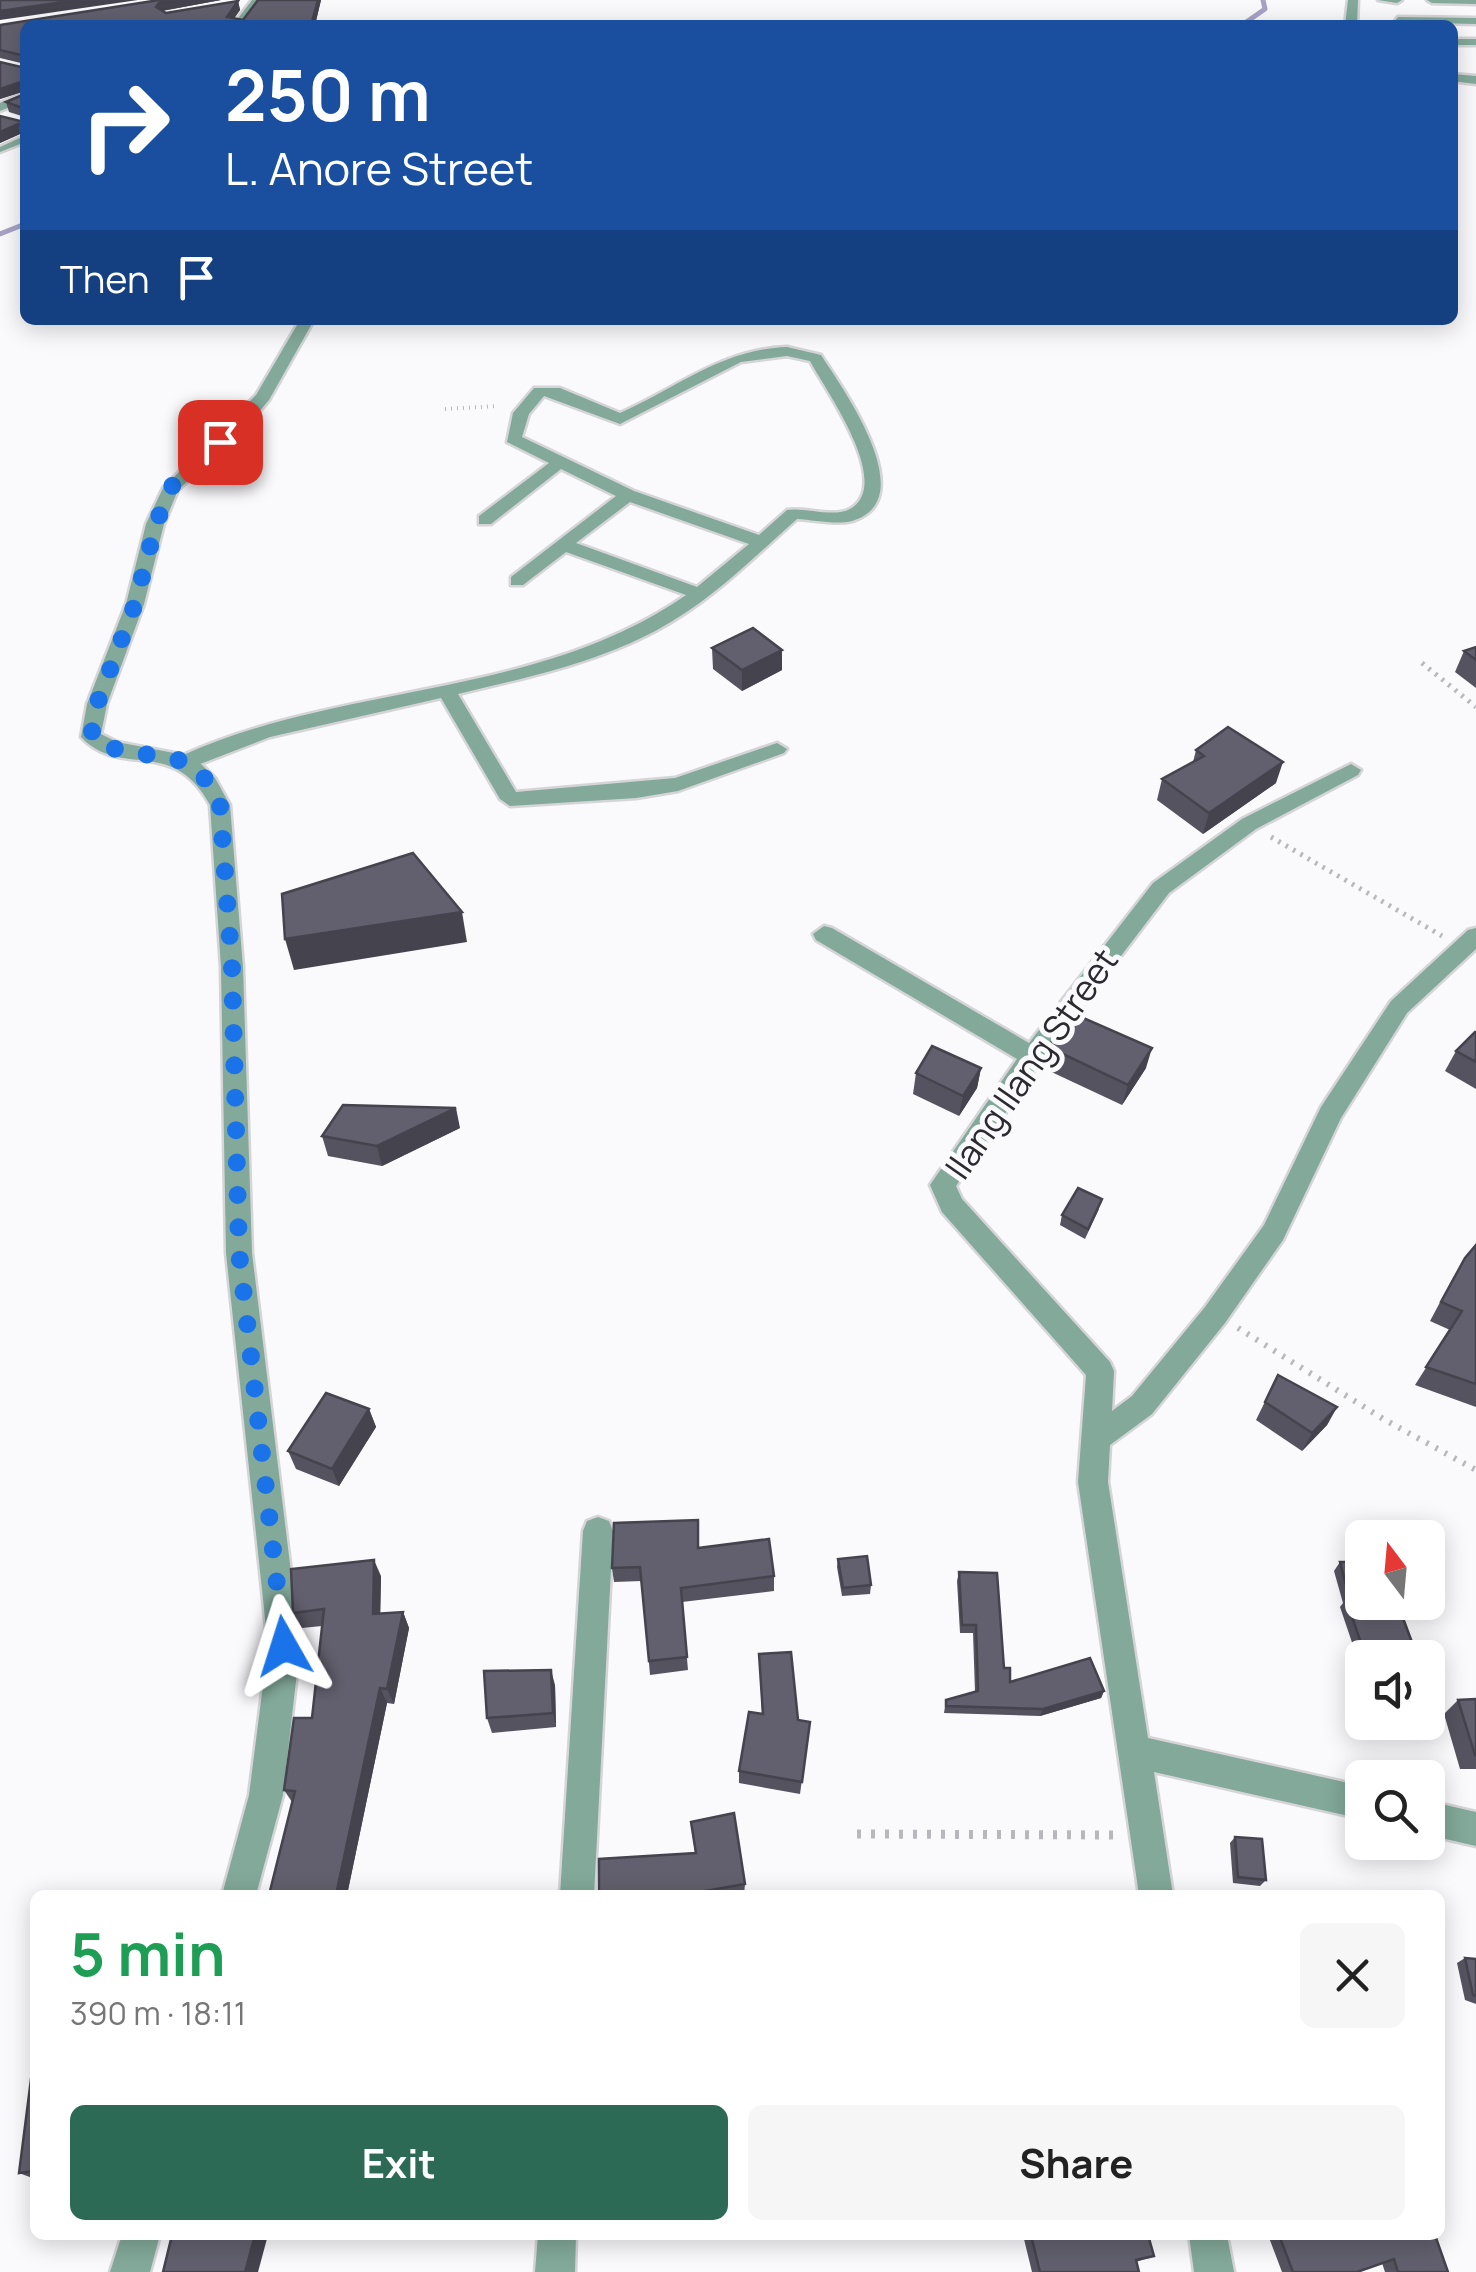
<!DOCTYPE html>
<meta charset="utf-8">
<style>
body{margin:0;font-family:Manrope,sans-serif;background:#f6f6f6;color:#222;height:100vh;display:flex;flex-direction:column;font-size:38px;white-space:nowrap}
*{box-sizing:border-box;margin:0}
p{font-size:32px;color:#767676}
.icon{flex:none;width:55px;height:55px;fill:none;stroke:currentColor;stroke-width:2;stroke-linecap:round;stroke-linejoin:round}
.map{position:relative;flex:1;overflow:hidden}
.details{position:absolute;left:30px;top:1890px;width:1415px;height:350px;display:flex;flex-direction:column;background:#fff;border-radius:15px;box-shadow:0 5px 25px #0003}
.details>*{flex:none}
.hud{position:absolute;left:20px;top:20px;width:1438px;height:305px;border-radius:15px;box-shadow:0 5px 25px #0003;background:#1a4fa0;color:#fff;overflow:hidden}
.needle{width:65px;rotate:344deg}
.controls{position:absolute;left:1345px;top:1520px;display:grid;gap:20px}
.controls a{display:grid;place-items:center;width:100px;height:100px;border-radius:15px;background:#fff;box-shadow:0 5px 25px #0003;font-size:50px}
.pin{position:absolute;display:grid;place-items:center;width:85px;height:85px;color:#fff;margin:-42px;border-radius:20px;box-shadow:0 5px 15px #0006}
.me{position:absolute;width:110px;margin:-55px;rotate:354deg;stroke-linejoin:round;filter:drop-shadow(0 0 8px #0008)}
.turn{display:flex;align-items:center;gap:35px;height:210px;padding:0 40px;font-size:45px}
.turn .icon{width:130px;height:130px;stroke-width:2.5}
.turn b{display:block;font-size:70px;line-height:85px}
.then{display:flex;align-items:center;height:95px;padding:0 40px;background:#0003;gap:20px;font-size:38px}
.round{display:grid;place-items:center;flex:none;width:105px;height:105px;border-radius:15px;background:#f6f6f6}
.overview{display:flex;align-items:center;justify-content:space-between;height:170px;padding:0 40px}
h1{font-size:60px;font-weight:700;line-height:75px;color:#1e9e55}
.cta{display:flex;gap:20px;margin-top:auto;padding:20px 40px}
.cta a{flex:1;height:115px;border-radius:15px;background:#2d6a56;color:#fff;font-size:40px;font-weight:700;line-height:115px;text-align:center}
.cta a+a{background:#f6f6f6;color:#222}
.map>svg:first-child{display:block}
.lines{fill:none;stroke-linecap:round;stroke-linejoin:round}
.stream{stroke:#a8a3c5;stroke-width:5}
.service-casing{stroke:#d5d5d8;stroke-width:5}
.minor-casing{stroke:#d5d5d8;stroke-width:5}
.tertiary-casing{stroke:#d5d5d8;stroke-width:5}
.path-far3{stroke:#b8b8bc;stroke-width:4;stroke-dasharray:1 5;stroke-linecap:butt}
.path-far2{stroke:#b8b8bc;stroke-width:5;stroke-dasharray:2.5 6;stroke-linecap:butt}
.path-far1{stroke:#b8b8bc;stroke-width:6;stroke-dasharray:2.5 8;stroke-linecap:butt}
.path{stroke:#b8b8bc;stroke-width:9;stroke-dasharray:4 10;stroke-linecap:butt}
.service{fill:#82a99a;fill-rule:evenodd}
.minor{fill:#82a99a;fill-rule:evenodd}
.tertiary{fill:#82a99a;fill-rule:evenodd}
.wall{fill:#54535f}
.shaded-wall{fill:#45434d}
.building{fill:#62606e;stroke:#45434d;stroke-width:2.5}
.route{stroke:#1a73e8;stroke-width:18;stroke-dasharray:0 32.4}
.labels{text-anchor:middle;stroke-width:10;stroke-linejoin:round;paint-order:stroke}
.street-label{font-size:35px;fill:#2a2a30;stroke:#fafafd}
</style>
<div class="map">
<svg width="1476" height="2272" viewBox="0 0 1476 2272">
<rect width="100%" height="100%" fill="#fafafd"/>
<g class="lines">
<g class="stream">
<polyline points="1242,25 1265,9 1263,0"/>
<polyline points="0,234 25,224"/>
</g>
<g class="service-casing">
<polygon id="service" points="22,137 25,137 25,142 0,152 0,147"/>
</g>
<g class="minor-casing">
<g id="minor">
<polygon points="252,0 263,0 245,25 233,25"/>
<polygon points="1348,0 1358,0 1357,25 1345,25"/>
<polygon points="1378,0 1402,0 1397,3"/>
<polygon points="1427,0 1476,0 1476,4 1432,3"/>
<polygon points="1398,17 1476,18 1476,24 1394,22"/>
<rect x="1452" y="39" width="24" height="6"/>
<polygon points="1452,74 1476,76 1476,84 1452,81"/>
<polygon points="25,93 25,101 0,111 0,103"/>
<path d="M787,347L821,355C843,389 923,500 852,521C836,525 814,520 797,519C753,558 710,602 657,630C596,663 525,678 458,694L516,792L675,778L777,743L787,749L784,753L678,791L636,798L510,806L500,799L441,698L270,737L195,766H181V756C343,682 537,699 686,595L566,552L523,585H511V577L616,496L561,469L491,524H479V516L549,463L507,442L513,413L534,388H560L620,413C677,388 722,349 787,347ZM787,356L810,361C826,391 894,484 850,509C834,518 805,507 787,510L759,535L634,491L522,437L529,414L544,396L620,424L741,362ZM630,502L749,544L697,587L576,543Z"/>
<polygon points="1351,764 1361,770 1358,775 1256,829 1169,893 1040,1062 956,1186 962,1199 1110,1362 1114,1371 1112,1411 1132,1396 1205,1307 1264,1225 1321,1107 1391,1001 1468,930 1476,928 1476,949 1407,1013 1341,1118 1283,1240 1225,1323 1152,1414 1110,1445 1108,1482 1148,1738 1362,1786 1362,1819 1154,1772 1173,1895 1139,1895 1078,1482 1086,1375 942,1212 930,1185 1017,1059 816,940 813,934 824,926 832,928 1029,1043 1153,883 1242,819"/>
<polygon points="598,1517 609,1521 613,1531 594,1895 560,1895 583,1531 587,1521"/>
<polygon points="1428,1801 1476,1812 1476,1846 1428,1835"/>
<polygon points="538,2235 576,2235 575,2272 535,2272"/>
<polygon points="1189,2235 1227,2235 1234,2272 1194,2272"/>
</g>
</g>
<g class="tertiary-casing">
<g id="tertiary">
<path d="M300,320H314L269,400L244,429L178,490L164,524L144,604L107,704L101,734L117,742L179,754L201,764L215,778L230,805L243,967L252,1253L300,1646L283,1795L256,1895H222L249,1795L268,1646L226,1253L221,967L210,805C172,735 122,780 81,737L87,704L126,604L146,524L163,488L256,395Z"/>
<polygon points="122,2235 160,2235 150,2272 110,2272"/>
</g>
</g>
<polyline class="path-far3" points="445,409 498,406"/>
<g class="path-far2">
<polyline points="1422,663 1476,707"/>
<polyline points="1271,837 1442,936"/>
</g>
<polyline class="path-far1" points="1238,1328 1385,1420 1476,1470"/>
<polyline class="path" points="857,1834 1116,1835"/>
<use href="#service" class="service"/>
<use href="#minor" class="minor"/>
<use href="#tertiary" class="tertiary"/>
</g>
<g class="wall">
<polygon points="160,0 221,0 162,11 166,13 238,1 240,10 234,18 243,20 258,0 321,0 315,25 25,25 25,91 0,99 0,62 25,68 25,64 0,58 0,25"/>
<polygon points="25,94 25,134 20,134 0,143 0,116 24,122 25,117 9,112 6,102"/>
<polygon points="1476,647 1476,688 1455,672 1464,651"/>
<polygon points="712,648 782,670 742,691 713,669"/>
<polygon points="1196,750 1276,783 1203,834 1157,800 1162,779 1193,762"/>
<polygon points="1476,1032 1476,1089 1445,1071 1456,1051"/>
<polygon points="1048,1047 1146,1068 1122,1105 1043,1068"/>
<polygon points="981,1068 977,1088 959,1116 913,1094 916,1073"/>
<polygon points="460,1128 382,1166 328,1156 322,1136"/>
<polygon points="1099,1209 1085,1239 1060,1225 1062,1215"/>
<polygon points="1476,1245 1476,1407 1415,1385 1450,1330 1430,1321 1453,1278 1465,1258"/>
<polygon points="1278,1375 1337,1407 1327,1425 1302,1451 1256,1420"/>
<polygon points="369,1409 376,1427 339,1486 296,1469 288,1451"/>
<polygon points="699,1548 774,1576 774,1591 682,1602 688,1670 650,1675 642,1581 614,1582 612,1568"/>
<polygon points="838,1559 871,1585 870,1594 842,1596 837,1567"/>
<polygon points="1340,1562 1416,1653 1413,1658 1362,1658 1362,1666 1360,1666 1340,1607 1343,1603 1334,1571"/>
<polygon points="959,1572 1010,1682 1104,1691 1101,1698 1040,1716 944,1713 946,1700 975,1692 973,1633 960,1633 957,1581"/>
<polygon points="381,1576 380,1614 403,1612 409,1628 394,1704 387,1703 347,1895 269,1895 292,1802 284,1790 312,1718 322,1626 302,1628 293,1613"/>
<polygon points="759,1654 798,1720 810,1722 800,1794 739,1783 739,1771 762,1714"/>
<polygon points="555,1685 556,1727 492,1733 487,1718"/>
<polygon points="1476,1699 1476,1769 1460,1769 1444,1714 1458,1700"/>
<polygon points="691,1822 745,1884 744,1895 599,1895 695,1853"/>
<polygon points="1235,1837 1266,1880 1260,1886 1233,1883 1230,1843"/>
<polygon points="1465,1958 1476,1959 1476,2004 1465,2000 1457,1963"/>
<polygon points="35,2048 35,2179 19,2173"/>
<polygon points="1023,2235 1148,2235 1154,2256 1136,2262 1139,2272 1032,2272"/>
<polygon points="1268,2235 1435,2235 1448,2272 1385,2272 1382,2263 1357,2272 1282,2272"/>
</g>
<g class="shaded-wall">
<polygon points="78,0 138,0 0,20 0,11"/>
<polygon points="175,0 221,0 161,11 156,7 159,3"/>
<polygon points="318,0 321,0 315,25 311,25"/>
<polygon points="238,1 240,10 231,23 227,17"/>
<polygon points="24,81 25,91 0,99 0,89"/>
<polygon points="18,124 20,134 0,143 0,132"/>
<polygon points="782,650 782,670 742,691 742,670"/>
<polygon points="1283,762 1276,783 1203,834 1209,813"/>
<polygon points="462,912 467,942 294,970 285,939"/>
<polygon points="1152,1048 1146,1068 1122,1105 1128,1085"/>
<polygon points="981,1068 977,1088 959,1116 963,1096"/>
<polygon points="456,1108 460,1128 382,1166 377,1146"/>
<polygon points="1337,1407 1327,1425 1302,1451 1312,1433"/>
<polygon points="369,1409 376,1427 339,1486 332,1469"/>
<polygon points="374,1560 381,1576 380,1630 373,1614"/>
<polygon points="403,1612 409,1628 394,1704 387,1689"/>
<polygon points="551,1670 555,1685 556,1727 553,1713"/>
<polygon points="380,1688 387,1703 347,1895 336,1895"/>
<polygon points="1104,1691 1101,1698 1040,1716 1043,1709"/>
<polygon points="255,2235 268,2235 258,2272 245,2272"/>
</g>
<g class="building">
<polygon points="0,0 78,0 0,11"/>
<polygon points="159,0 175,0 159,3 156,7 166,13 238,1 227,17 243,20 258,0 318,0 311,25 246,25 224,22 214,25 25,25 25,56 0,50 0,25"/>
<polygon points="0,62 25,68 25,62 25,89 24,81 0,89"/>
<polygon points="25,94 25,109 6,102"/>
<polygon points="25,112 25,126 18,124 0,132 0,116 24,122"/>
<polygon points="753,628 782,650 742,670 712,648"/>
<polygon points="1476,647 1476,660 1464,651"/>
<polygon points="1228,727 1283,762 1209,813 1162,779 1204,756 1196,750"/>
<polygon points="413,853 462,912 285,939 282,894"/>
<polygon points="1072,1013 1152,1048 1128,1085 1048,1047"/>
<polygon points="1475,1032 1476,1032 1476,1062 1456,1051"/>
<polygon points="932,1046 981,1068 963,1096 916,1073"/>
<polygon points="343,1105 456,1108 377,1146 322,1136"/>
<polygon points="1078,1188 1102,1199 1088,1229 1062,1215"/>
<polygon points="1476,1245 1476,1384 1426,1367 1462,1311 1441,1302 1465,1258"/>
<polygon points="1278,1375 1337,1407 1312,1433 1265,1402"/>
<polygon points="326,1393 369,1409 332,1469 288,1451"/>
<polygon points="698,1520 698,1548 769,1539 774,1576 681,1588 687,1657 649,1661 640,1567 612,1568 614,1523"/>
<polygon points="867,1556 871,1585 843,1588 838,1559"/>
<polygon points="374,1560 373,1614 403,1612 387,1689 380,1688 336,1895 269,1895 295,1791 284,1790 294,1718 312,1718 324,1609 293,1613 291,1569"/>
<polygon points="1340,1562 1362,1562 1362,1602 1397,1602 1416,1653 1366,1658 1346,1599 1350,1600"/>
<polygon points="959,1572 997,1573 1004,1668 1010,1668 1010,1682 1090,1658 1104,1691 1043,1709 946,1706 946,1700 978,1691 976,1625 962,1625"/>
<polygon points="791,1652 798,1720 810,1722 802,1782 739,1771 749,1712 763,1714 759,1654"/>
<polygon points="551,1670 553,1713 487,1718 484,1671"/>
<polygon points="1476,1699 1476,1755 1475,1755 1458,1700"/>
<polygon points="734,1813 745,1884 682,1895 599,1895 599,1859 696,1853 691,1822"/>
<polygon points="1235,1837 1262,1839 1266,1880 1238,1877"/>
<polygon points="1465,1958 1476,1959 1476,1996 1473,1995"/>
<polygon points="35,2048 35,2171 19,2173"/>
<polygon points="172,2235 255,2235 245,2272 163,2272"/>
<polygon points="1031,2235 1148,2235 1154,2256 1136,2260 1139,2272 1040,2272"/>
<polygon points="1279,2235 1435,2235 1448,2272 1398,2272 1394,2259 1357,2272 1293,2272"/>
</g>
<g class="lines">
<path class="route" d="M220,442L170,488L156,524L135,604L97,704L91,737C142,772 189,731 220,805L232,967L239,1252L284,1646"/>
</g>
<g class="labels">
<g class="street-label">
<text transform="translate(1032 1064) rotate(-55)" y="12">Ilang Ilang Street</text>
</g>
</g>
</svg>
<div class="controls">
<a><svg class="needle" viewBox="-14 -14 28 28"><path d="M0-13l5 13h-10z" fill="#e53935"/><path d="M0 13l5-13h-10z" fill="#767676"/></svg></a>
<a><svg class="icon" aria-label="sound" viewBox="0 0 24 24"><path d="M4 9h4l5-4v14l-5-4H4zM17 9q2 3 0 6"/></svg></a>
<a><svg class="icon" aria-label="search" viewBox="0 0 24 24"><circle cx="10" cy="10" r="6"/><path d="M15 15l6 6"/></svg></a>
</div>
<div class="pin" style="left:220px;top:442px;background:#d93025"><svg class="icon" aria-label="arrive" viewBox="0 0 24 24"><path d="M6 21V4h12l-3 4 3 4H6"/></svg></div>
<svg class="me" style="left:284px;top:1646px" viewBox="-20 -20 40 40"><path d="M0-17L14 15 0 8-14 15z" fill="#1a73e8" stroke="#fff" stroke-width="4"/></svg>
<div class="hud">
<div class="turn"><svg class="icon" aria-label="right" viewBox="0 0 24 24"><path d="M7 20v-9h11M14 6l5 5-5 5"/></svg><div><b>250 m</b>L. Anore Street</div></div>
<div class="then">Then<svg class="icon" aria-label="arrive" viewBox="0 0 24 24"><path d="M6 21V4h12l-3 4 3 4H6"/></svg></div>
</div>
<section class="details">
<div class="overview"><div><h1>5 min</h1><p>390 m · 18:11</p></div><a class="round"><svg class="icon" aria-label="close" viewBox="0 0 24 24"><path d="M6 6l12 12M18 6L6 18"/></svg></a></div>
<div class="cta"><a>Exit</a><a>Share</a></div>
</section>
</div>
